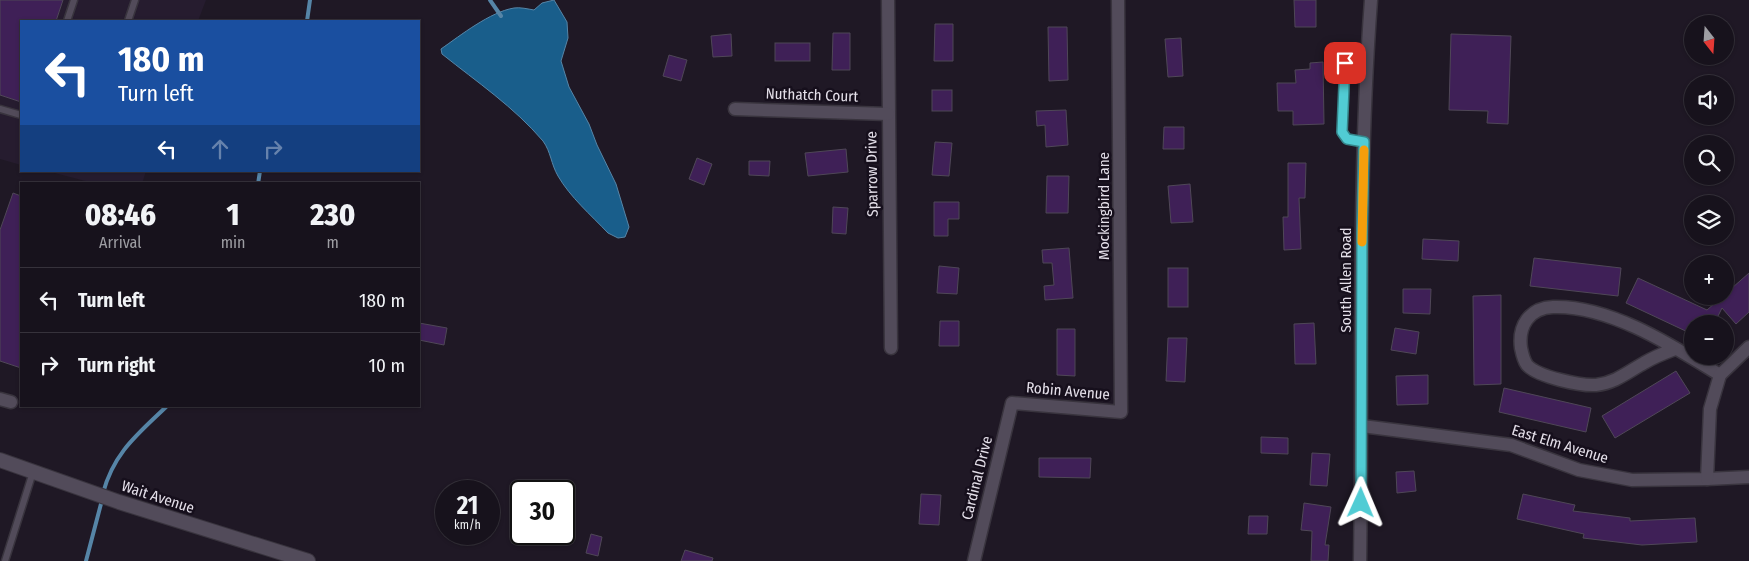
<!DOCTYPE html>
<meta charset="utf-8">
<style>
body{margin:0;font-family:"Fira Sans Condensed",sans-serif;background:#201b25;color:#f1f3f6;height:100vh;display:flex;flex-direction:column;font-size:19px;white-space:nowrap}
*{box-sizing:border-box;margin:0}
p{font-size:16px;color:#9e9ea3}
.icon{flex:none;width:28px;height:28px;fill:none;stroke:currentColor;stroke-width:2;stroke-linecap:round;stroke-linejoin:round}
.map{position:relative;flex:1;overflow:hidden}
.panel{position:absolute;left:20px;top:182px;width:400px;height:225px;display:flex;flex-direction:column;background:#17121c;border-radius:0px;box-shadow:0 1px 4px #0004,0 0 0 1px #36323b}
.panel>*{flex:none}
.hud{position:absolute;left:20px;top:20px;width:400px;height:152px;border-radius:0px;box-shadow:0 1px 4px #0004,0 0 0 1px #36323b;background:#1a4fa0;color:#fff;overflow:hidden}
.needle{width:32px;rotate:163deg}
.controls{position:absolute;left:1684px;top:15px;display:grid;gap:10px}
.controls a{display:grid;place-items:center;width:50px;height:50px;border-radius:50%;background:#17121c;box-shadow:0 1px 4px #0004,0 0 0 1px #36323b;font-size:25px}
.speed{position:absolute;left:435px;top:480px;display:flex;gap:10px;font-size:25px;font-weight:700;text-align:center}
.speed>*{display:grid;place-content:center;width:65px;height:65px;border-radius:50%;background:#17121c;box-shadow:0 1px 4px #0004,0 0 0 1px #36323b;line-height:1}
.speed small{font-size:12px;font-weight:400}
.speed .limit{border:2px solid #111;border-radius:8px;background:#fff;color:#111}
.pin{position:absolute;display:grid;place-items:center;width:42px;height:42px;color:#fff;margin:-21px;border-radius:10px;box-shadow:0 2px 8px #0006}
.me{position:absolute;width:55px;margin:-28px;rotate:1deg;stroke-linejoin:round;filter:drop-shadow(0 0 4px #0008)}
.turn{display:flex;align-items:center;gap:18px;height:105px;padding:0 15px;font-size:22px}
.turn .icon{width:65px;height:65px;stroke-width:2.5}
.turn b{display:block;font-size:35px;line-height:42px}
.lanes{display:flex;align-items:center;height:48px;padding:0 15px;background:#0003;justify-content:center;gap:25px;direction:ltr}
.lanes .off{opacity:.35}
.eta{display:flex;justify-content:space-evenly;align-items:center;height:85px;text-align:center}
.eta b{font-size:30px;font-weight:800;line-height:35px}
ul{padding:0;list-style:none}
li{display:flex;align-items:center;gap:15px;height:65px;padding:0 15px;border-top:1px solid #36323b}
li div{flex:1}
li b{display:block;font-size:19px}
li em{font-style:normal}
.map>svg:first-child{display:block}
.built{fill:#261c2f}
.water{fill:#195e8b;stroke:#5685a7}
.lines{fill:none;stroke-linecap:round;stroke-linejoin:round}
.stream{stroke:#5685a7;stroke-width:4}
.building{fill:#3f2057;stroke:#4f4757}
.service-casing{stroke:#39343e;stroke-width:9}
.minor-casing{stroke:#39343e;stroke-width:15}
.secondary-casing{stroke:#39343e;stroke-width:16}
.service{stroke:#524b5a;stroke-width:6}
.minor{stroke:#524b5a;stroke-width:12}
.secondary{stroke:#524b5a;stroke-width:14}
.route-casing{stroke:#35858a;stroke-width:12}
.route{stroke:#51ccd4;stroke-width:9}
.slow{stroke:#f59e0b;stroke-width:9}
.labels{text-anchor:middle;stroke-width:5;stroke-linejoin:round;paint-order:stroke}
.street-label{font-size:15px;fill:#e4dfe9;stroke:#160f1c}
</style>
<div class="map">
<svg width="1749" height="561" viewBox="0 0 1749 561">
<rect width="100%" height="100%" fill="#1f1825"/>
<g class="built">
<polygon points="0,0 206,0 198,21 21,21 21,165 0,159"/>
<polygon points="47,171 146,171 142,184 97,184"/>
</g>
<path class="water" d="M554,0L567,22L568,38L561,61L569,87L589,124L597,145L616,184L629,227L625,237L618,238L608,233C591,215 570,197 558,176C551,164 551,152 543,141C514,107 477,82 442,54L441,49C461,35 490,12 514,8C520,7 528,9 534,10L542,3Z"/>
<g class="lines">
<g class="stream">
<polyline points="490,0 501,16"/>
<polyline points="307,21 310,0"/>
<polyline points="258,184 260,171"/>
<path d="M103,493C114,452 138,434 167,406"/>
<polyline points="86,561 102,500"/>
</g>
</g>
<g class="building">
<polygon points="0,0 63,0 56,21 21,21 21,102 0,95"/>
<polygon points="1294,0 1316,0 1316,27 1295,27"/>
<polygon points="935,24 953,24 953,61 934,61"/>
<polygon points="1048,27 1067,27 1068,80 1049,81"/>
<polygon points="833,33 850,33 850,70 832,70"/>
<polygon points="731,34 732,56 713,57 711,36"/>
<polygon points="1451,34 1511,36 1508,124 1487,123 1488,111 1449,110"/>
<polygon points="1181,38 1183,76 1168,77 1165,39"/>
<rect x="775" y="43" width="35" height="18"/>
<polygon points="669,55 687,60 681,81 663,76"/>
<polygon points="1323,62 1324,124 1293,125 1293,111 1278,111 1277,83 1296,83 1295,70 1310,69 1310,63"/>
<rect x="932" y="90" width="20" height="21"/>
<polygon points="1066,110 1068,145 1046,147 1045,125 1037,126 1036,111"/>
<polygon points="1164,127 1184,127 1184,149 1163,149"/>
<polygon points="935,142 952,143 949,176 932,175"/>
<polygon points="846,149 848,172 808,176 805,153"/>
<polygon points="697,158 712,164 704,185 689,179"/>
<polygon points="749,161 770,161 769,176 749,175"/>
<polygon points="1288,163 1306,163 1305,198 1299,198 1301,249 1284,250 1283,217 1288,217"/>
<polygon points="1047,176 1069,176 1068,213 1046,213"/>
<polygon points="1190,184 1193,222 1171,223 1168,186"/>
<polygon points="13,193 21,196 21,368 0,361 0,230"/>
<polygon points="934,202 959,202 959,219 948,219 948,236 934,236"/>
<polygon points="833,207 848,208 846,234 832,233"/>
<polygon points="1423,239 1459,241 1458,261 1422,259"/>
<polygon points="1069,248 1073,298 1045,300 1044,286 1054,285 1052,263 1043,263 1042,250"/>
<polygon points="1534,258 1621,268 1618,296 1530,286"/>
<polygon points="939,266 959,268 957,294 937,293"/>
<rect x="1168" y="268" width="20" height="39"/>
<polygon points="1749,273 1749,312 1736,324 1722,308 1714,324 1692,324 1692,334 1626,303 1638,278 1707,310"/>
<polygon points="1403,289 1431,289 1430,314 1403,313"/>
<polygon points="1501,295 1501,384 1474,385 1473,296"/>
<polygon points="940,321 959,321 959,346 939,346"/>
<polygon points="419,323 447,328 444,345 419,340"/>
<polygon points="1314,323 1316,364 1295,364 1294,324"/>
<polygon points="1395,328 1419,332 1416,354 1391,350"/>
<polygon points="1057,329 1075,329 1075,376 1057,375"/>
<polygon points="1168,338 1187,338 1185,382 1166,381"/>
<polygon points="1676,371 1690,393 1615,438 1602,416"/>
<polygon points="1428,375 1428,404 1397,405 1396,376"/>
<polygon points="1504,388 1591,408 1586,432 1499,412"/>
<polygon points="1261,437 1288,438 1288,454 1261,453"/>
<polygon points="1312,453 1330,454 1327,486 1310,485"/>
<polygon points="1039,458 1091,458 1090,478 1039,477"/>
<polygon points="1414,471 1416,491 1397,493 1396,472"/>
<polygon points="921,494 941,495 939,525 919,524"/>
<polygon points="1523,494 1575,505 1573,511 1630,518 1630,521 1695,518 1697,542 1642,545 1583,538 1584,534 1517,519"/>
<polygon points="1304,503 1331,507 1325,545 1329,545 1328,561 1311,561 1312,531 1301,530"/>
<polygon points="1249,516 1268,516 1267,534 1248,534"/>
<polygon points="591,534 602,537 598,556 586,553"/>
<polygon points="685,550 713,558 712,561 681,561"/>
</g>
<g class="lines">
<g class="service-casing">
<g id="service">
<polyline points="67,21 74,0"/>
<polyline points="128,21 135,0"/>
<polyline points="0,109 21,115"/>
<polyline points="1364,142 1347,139 1342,132 1345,63 1351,57 1367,56"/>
<polyline points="5,561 33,472"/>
</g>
</g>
<g class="minor-casing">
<g id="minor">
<polyline points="888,0 891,348"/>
<polyline points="735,109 888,114"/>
<path d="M1675,349C1664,353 1654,357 1644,363C1628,372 1615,383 1596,385C1581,386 1538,377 1527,365C1524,361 1522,353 1521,348C1518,326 1529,308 1553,307C1610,305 1673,346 1720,375"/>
<polyline points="0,399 11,402"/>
<polyline points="1362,426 1511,445 1579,470 1632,480 1707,479 1749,477"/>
<polyline points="1707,479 1710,409 1720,375 1749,347"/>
<polyline points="974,561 1012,403 1121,412 1118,0"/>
<path d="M1360,561C1363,374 1357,187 1371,0"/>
</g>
</g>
<g class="secondary-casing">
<polyline id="secondary" points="0,460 119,502 308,561"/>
</g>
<use href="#service" class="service"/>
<use href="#minor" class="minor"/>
<use href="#secondary" class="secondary"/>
</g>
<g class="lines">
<g class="route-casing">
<polyline id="route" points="1345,63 1342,132 1347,139 1364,142 1362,233 1361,503"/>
</g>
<use href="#route" class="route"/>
<polyline class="slow" points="1362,242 1364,150"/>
</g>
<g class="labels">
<g class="street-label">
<text transform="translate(812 95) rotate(2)" y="5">Nuthatch Court</text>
<text transform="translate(872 174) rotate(-91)" y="5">Sparrow Drive</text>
<text transform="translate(1104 206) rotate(-90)" y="5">Mockingbird Lane</text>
<text transform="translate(1346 280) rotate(-90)" y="5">South Allen Road</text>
<text transform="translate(1068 391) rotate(5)" y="5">Robin Avenue</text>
<text transform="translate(1560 444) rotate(17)" y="5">East Elm Avenue</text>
<text transform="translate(977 478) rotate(-76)" y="5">Cardinal Drive</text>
<text transform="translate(158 497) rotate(18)" y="5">Wait Avenue</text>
</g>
</g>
</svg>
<div class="controls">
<a><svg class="needle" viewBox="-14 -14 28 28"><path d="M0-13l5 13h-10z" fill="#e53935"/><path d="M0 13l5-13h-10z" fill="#9e9ea3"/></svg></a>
<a><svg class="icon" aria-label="sound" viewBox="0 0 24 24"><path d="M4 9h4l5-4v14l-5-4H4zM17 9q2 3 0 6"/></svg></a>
<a><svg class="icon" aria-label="search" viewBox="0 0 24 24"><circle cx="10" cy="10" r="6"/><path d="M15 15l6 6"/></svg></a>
<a><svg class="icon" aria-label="layers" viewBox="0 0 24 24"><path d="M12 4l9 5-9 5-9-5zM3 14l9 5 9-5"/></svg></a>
<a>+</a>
<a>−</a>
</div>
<div class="speed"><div>21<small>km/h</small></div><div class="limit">30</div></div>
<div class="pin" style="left:1345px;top:63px;background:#d93025"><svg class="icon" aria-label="arrive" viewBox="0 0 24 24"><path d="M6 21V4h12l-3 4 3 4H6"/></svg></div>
<svg class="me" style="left:1361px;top:503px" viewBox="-20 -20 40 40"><path d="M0-17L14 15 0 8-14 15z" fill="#51ccd4" stroke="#fff" stroke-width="4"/></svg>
<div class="hud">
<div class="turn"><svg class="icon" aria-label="left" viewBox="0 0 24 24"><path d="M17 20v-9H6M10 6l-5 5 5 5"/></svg><div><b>180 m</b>Turn left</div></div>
<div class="lanes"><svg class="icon" aria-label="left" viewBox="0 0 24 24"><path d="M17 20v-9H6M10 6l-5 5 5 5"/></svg><svg class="icon off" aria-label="ahead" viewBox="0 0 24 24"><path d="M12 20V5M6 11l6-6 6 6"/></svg><svg class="icon off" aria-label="right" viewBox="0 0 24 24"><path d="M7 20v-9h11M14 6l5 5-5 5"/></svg></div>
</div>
<section class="panel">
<div class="eta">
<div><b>08:46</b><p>Arrival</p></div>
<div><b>1</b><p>min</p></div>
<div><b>230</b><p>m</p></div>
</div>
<ul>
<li><svg class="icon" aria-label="left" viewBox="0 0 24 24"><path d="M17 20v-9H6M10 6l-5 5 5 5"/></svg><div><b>Turn left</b></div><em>180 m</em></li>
<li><svg class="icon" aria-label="right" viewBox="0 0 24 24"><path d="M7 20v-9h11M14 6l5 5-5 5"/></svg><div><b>Turn right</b></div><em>10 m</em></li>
</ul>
</section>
</div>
